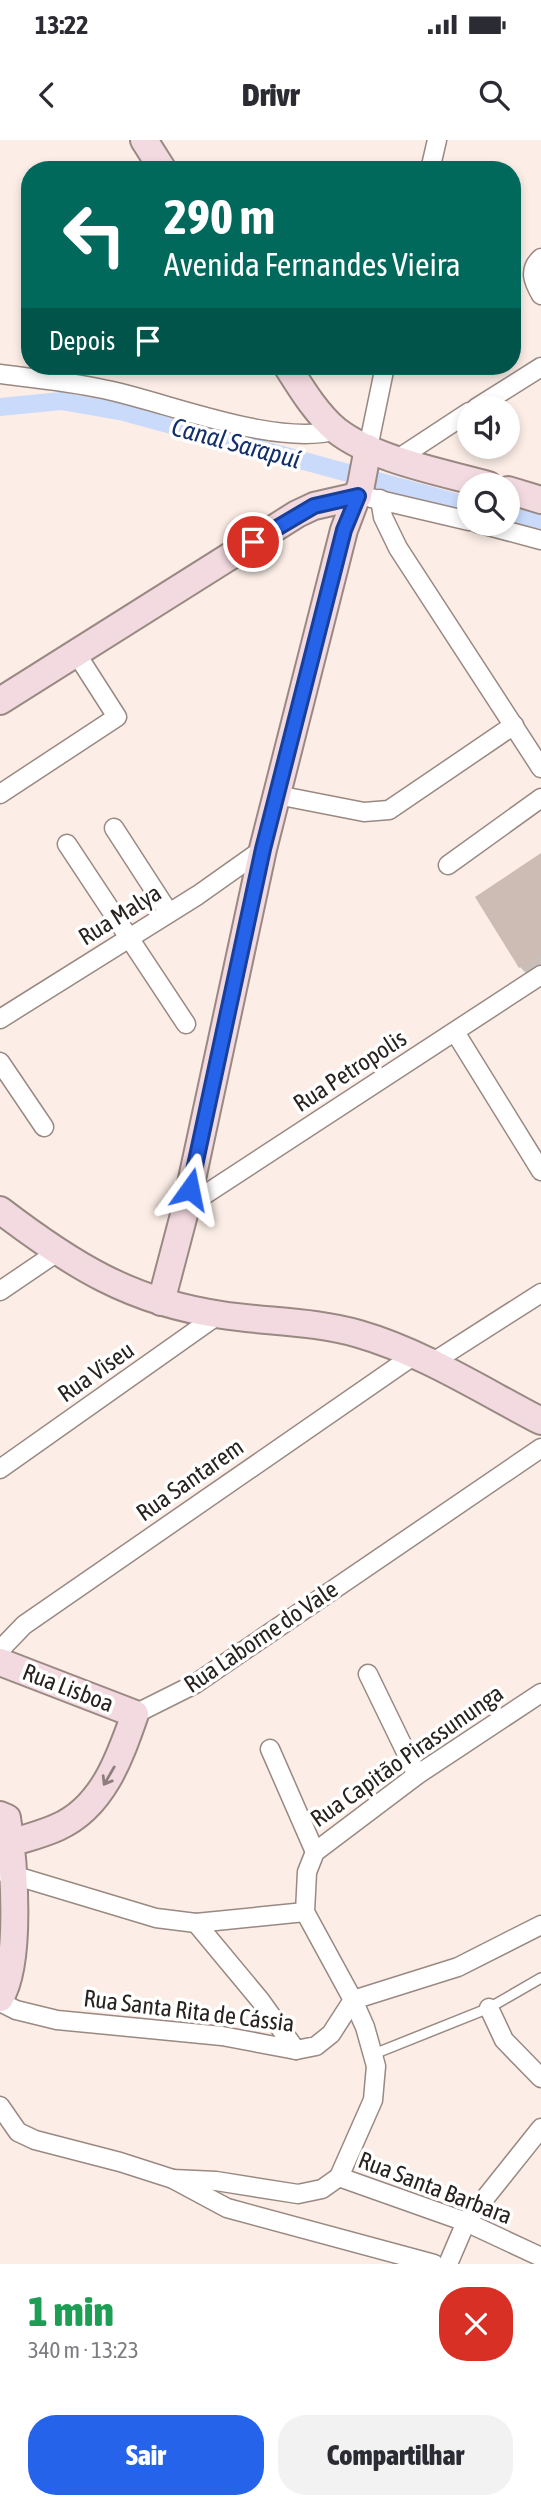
<!DOCTYPE html>
<html lang="pt">
<meta charset="utf-8">
<style>
body{margin:0;font-family:"Asap Condensed",sans-serif;background:#f2f2f3;color:#2b2b33;height:100vh;display:flex;flex-direction:column;font-size:26px;white-space:nowrap}
*{box-sizing:border-box;margin:0}
p{font-size:23px;color:#7c7c81}
.icon{flex:none;width:38px;height:38px;fill:none;stroke:currentColor;stroke-width:2;stroke-linecap:round;stroke-linejoin:round}
.map{position:relative;height:2124px;overflow:hidden}
.panel{display:flex;flex-direction:column;background:#fff;flex:1}
.panel>*{flex:none}
.banner{position:absolute;left:21px;top:21px;width:500px;height:214px;border-radius:28px;box-shadow:0 4px 10px #0003;background:#00695c;color:#fff;overflow:hidden}
.buttons{position:absolute;left:457px;top:256px;display:grid;gap:14px}
.buttons a{display:grid;place-items:center;width:63px;height:63px;border-radius:50%;background:#fff;box-shadow:0 4px 10px #0003;font-size:35px}
.pin{position:absolute;display:grid;place-items:center;width:60px;height:60px;color:#fff;margin:-30px;border:4px solid #fff;border-radius:50%;box-shadow:0 2px 7px #0007}
.me{position:absolute;width:77px;margin:-38px;rotate:12deg;stroke-linejoin:round;filter:drop-shadow(0 0 5px #0008)}
.turn{display:flex;align-items:center;gap:24px;height:147px;padding:0 28px;font-size:32px}
.turn .icon{width:91px;height:91px;stroke-width:2.5}
.turn b{display:block;font-size:49px;line-height:60px}
.then{display:flex;align-items:center;height:66px;padding:0 28px;background:#0003;gap:14px;font-size:26px}
.round{display:grid;place-items:center;flex:none;width:74px;height:74px;border-radius:28px;background:#f2f2f3}
.headline{display:flex;align-items:center;justify-content:space-between;height:119px;padding:0 28px}
h1{font-size:42px;font-weight:800;line-height:52px;color:#1e9e55}
.button{display:flex;gap:14px;margin-top:auto;padding:14px 28px}
.button a{flex:1;height:80px;border-radius:28px;background:#2563eb;color:#fff;font-size:28px;font-weight:800;line-height:80px;text-align:center}
.button a+a{background:#f2f2f3;color:#2b2b33}
.status{display:flex;justify-content:space-between;align-items:center;height:49px;padding:0 35px;background:#fff;direction:ltr}
.status svg{height:19px;fill:currentColor}
header{display:flex;justify-content:space-between;align-items:center;height:91px;padding:0 28px;background:#fff;font-size:32px;font-weight:800}
.map>svg:first-child{display:block}
.shadow{fill:#0003}
.lines{fill:none;stroke-linecap:round;stroke-linejoin:round}
.canal{stroke:#c9dafb;stroke-width:18}
.building{fill:#cdbcb4}
.lane-casing{stroke:#998982;stroke-width:12}
.street-casing{stroke:#998982;stroke-width:21}
.secondary-casing{stroke:#998982;stroke-width:30}
.lane{stroke:#fff;stroke-width:9}
.street{stroke:#fff;stroke-width:18}
.secondary{stroke:#f3dae0;stroke-width:26}
.oneway{stroke:#8e7e80}
.route-casing{stroke:#184099;stroke-width:18}
.route{stroke:#2563eb;stroke-width:12}
.labels{text-anchor:middle;stroke-width:7;stroke-linejoin:round;paint-order:stroke}
.street-label{font-size:24px;fill:#292320;stroke:#fff}
.water-label{font-size:26px;font-style:italic;fill:#122f6c;stroke:#fff}
</style>
<div class="status"><b>13:22</b><svg viewBox="0 0 49 12"><path d="M0 12V9h3v3zM5 12V6h3v6zM10 12V3h3v9zM15 12V0h3v12zM26 1h20v11H26zM47 4h2v5h-2z"/></svg></div>
<header><svg class="icon" aria-label="back" viewBox="0 0 24 24"><path d="M15 5l-7 7 7 7"/></svg>Drivr<svg class="icon" aria-label="search" viewBox="0 0 24 24"><circle cx="10" cy="10" r="6"/><path d="M15 15l6 6"/></svg></header>
<div class="map">
<svg width="541" height="2124" viewBox="0 0 541 2124">
<rect width="100%" height="100%" fill="#fceee7"/>
<polygon class="shadow" points="541,715 541,835 533,840 520,827"/>
<g class="lines">
<g class="canal">
<polyline points="0,267 61,261 124,272 469,366"/>
<polyline points="508,375 541,384"/>
</g>
</g>
<polygon class="building" points="541,713 541,813 519,828 475,757"/>
<g class="lines">
<g class="lane-casing">
<polyline id="lane" points="374,1914 489,1868 541,1838"/>
</g>
<g class="street-casing">
<g id="street">
<polyline points="430,30 437,0"/>
<path d="M541,118C528,130 533,141 541,155"/>
<path d="M0,234C37,239 75,242 112,251C174,265 278,307 337,290"/>
<polyline points="476,268 541,227"/>
<polyline points="368,308 385,226"/>
<polyline points="399,318 469,272"/>
<polyline points="371,358 469,381"/>
<polyline points="380,359 383,377 398,408 541,628"/>
<polyline points="477,383 541,400"/>
<polyline points="0,654 117,577 76,513"/>
<polyline points="277,655 364,672 389,670 514,585"/>
<polyline points="114,688 169,773"/>
<polyline points="67,704 186,884"/>
<polyline points="448,725 541,658"/>
<polyline points="0,879 198,755 263,709"/>
<polyline points="455,892 541,1031"/>
<polyline points="0,922 44,987"/>
<polyline points="186,1067 541,835"/>
<polyline points="0,1151 56,1113"/>
<polyline points="430,1224 541,1153"/>
<polyline points="0,1329 218,1175"/>
<polyline points="0,1510 24,1485 413,1216"/>
<polyline points="368,1534 417,1635"/>
<polyline points="135,1574 195,1544 541,1308"/>
<polyline points="270,1609 315,1712"/>
<polyline points="3,1732 156,1778 196,1783 305,1772"/>
<polyline points="196,1783 260,1860 296,1910"/>
<polyline points="0,1862 16,1870 57,1880 222,1896 296,1910 316,1906 331,1894 353,1860 458,1827 541,1785"/>
<polyline points="489,1868 504,1900 541,1938"/>
<polyline points="0,1966 18,1992 35,2000 120,2022 173,2039 216,2041 298,2054 322,2049 339,2037"/>
<polyline points="339,2037 373,1960 376,1926 365,1887 353,1860 305,1772 307,1732 315,1712 417,1635 541,1553"/>
<polyline points="339,2037 466,2082 541,2117"/>
<polyline points="173,2039 227,2068 434,2124"/>
<polyline points="448,2124 466,2082 541,1988"/>
</g>
</g>
<g class="secondary-casing">
<g id="secondary">
<polyline points="144,0 163,30"/>
<path d="M287,226C301,248 316,273 336,290C374,320 442,332 488,345"/>
<polyline points="508,350 541,360"/>
<polyline points="0,561 297,374 314,366 358,356"/>
<path d="M0,1070C72,1125 131,1162 222,1175C267,1182 315,1181 359,1194C422,1212 483,1251 541,1281"/>
<polyline points="161,1162 186,1067 263,709 344,390 361,345 368,308"/>
<path d="M0,1522L135,1574C120,1617 103,1667 58,1687C43,1694 26,1698 11,1703"/>
<path d="M0,1675L7,1678C14,1720 22,1823 0,1858"/>
</g>
</g>
<use href="#lane" class="lane"/>
<use href="#street" class="street"/>
<use href="#secondary" class="secondary"/>
</g>
<defs><path id="oneway-shaft" d="M-6 0H5M1.5-3L5.5 0L1.5 3" fill="none" stroke-width="1.6" stroke-linecap="round" stroke-linejoin="round" transform="scale(1.75)"/></defs>
<use class="oneway" href="#oneway-shaft" transform="translate(109 1636) rotate(120)"/>
<g class="lines">
<g class="route-casing">
<polyline id="route" points="190,1049 263,709 344,390 358,356 314,366 253,402"/>
</g>
<use href="#route" class="route"/>
</g>
<g class="labels">
<g class="street-label">
<text transform="translate(120 775) rotate(-32)" y="8">Rua Malya</text>
<text transform="translate(350 931) rotate(-33)" y="8">Rua Petropolis</text>
<text transform="translate(96 1232) rotate(-35)" y="8">Rua Viseu</text>
<text transform="translate(190 1340) rotate(-35)" y="8">Rua Santarem</text>
<text transform="translate(261 1497) rotate(-34)" y="8">Rua Laborne do Vale</text>
<text transform="translate(68 1548) rotate(21)" y="8">Rua Lisboa</text>
<text transform="translate(407 1616) rotate(-35)" y="8">Rua Capitão Pirassununga</text>
<text transform="translate(189 1871) rotate(7)" y="8">Rua Santa Rita de Cássia</text>
<text transform="translate(435 2048) rotate(21)" y="8">Rua Santa Barbara</text>
</g>
<g class="water-label">
<text transform="translate(236 303) rotate(15)" y="9">Canal Sarapuí</text>
</g>
</g>
</svg>
<div class="buttons">
<a><svg class="icon" aria-label="sound" viewBox="0 0 24 24"><path d="M4 9h4l5-4v14l-5-4H4zM17 9q2 3 0 6"/></svg></a>
<a><svg class="icon" aria-label="search" viewBox="0 0 24 24"><circle cx="10" cy="10" r="6"/><path d="M15 15l6 6"/></svg></a>
</div>
<div class="pin" style="left:253px;top:402px;background:#d93025"><svg class="icon" aria-label="arrive" viewBox="0 0 24 24"><path d="M6 21V4h12l-3 4 3 4H6"/></svg></div>
<svg class="me" style="left:190px;top:1049px" viewBox="-20 -20 40 40"><path d="M0-17L14 15 0 8-14 15z" fill="#2563eb" stroke="#fff" stroke-width="4"/></svg>
<div class="banner">
<div class="turn"><svg class="icon" aria-label="left" viewBox="0 0 24 24"><path d="M17 20v-9H6M10 6l-5 5 5 5"/></svg><div><b>290 m</b>Avenida Fernandes Vieira</div></div>
<div class="then">Depois<svg class="icon" aria-label="arrive" viewBox="0 0 24 24"><path d="M6 21V4h12l-3 4 3 4H6"/></svg></div>
</div>
</div>
<section class="panel">
<div class="headline"><div><h1>1 min</h1><p>340 m · 13:23</p></div><a class="round" style="background:#d93025;color:#fff"><svg class="icon" aria-label="close" viewBox="0 0 24 24"><path d="M6 6l12 12M18 6L6 18"/></svg></a></div>
<div class="button"><a>Sair</a><a>Compartilhar</a></div>
</section>
